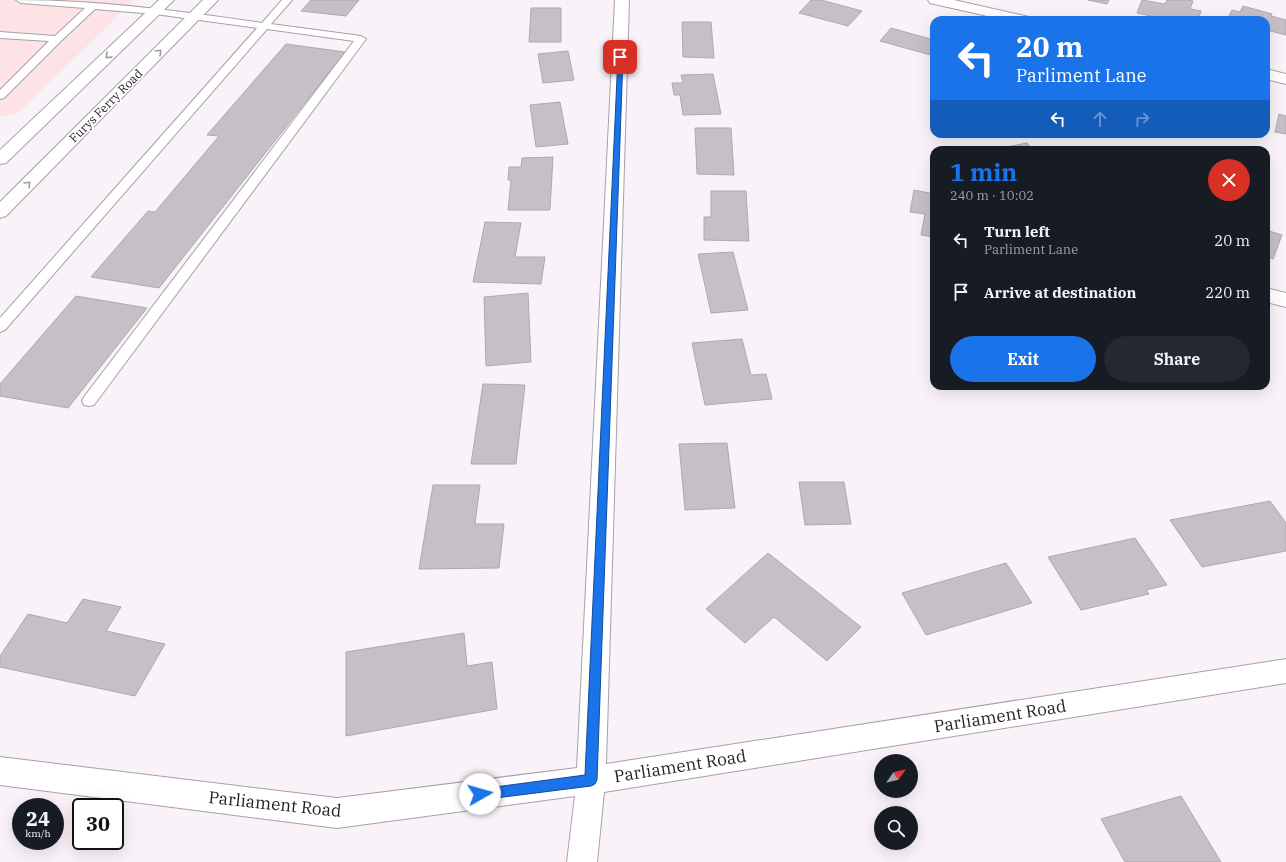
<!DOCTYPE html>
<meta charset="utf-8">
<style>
body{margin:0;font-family:"IBM Plex Serif",serif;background:#242831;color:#f1f3f6;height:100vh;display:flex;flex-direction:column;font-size:15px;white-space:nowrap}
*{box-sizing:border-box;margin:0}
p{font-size:13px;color:#9ea1a6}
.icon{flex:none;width:22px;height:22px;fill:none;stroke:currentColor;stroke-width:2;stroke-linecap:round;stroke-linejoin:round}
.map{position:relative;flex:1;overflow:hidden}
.panel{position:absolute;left:930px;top:146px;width:340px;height:244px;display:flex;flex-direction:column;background:#171b24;border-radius:12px;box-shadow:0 4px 16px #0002}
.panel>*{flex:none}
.top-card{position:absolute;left:930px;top:16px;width:340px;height:122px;border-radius:12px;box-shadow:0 4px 16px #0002;background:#1a73e8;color:#fff;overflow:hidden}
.needle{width:26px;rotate:56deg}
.fabs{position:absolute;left:874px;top:754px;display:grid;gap:8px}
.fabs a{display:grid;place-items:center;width:44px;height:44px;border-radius:50%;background:#171b24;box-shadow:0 4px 16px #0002;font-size:20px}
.speed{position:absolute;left:12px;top:798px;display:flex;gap:8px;font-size:20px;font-weight:700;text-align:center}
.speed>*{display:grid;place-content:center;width:52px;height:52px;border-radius:50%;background:#171b24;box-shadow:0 4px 16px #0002;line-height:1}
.speed small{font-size:10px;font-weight:400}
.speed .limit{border:2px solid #111;border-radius:6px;background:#fff;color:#111}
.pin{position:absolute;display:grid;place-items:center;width:34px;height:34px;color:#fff;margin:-17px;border-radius:8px;box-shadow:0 2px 6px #0006}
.me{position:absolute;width:44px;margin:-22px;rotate:83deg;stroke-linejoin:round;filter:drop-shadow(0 0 3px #0008)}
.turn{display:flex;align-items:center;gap:14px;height:84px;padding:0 20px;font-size:18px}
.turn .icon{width:52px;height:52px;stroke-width:2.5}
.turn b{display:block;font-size:28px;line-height:34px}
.lanes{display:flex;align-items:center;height:38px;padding:0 20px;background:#0003;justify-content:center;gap:20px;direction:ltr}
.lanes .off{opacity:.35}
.round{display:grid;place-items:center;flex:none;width:42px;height:42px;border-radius:21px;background:#242831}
.head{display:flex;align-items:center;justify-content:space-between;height:68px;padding:0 20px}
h1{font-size:24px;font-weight:700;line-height:30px;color:#1a73e8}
.action{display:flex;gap:8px;margin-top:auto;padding:8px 20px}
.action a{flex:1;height:46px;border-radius:24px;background:#1a73e8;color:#fff;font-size:16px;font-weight:700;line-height:46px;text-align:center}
.action a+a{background:#242831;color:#f1f3f6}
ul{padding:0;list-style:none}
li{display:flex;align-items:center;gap:12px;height:52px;padding:0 20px}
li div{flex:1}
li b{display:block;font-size:15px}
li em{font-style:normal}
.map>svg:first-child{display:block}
.commercial{fill:#fee3e6}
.building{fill:#c6c0c6;stroke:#afa9af}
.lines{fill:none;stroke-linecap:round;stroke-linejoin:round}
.service-casing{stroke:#a7a1a7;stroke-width:2}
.minor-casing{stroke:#a7a1a7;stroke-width:2}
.secondary-casing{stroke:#a7a1a7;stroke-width:2}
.service{fill:#fff;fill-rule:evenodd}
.minor{fill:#fff;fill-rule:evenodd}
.secondary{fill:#fff;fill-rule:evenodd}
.oneway{stroke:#9b9a9b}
.route{fill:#1a73e8;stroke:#114b97}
.labels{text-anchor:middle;stroke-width:3.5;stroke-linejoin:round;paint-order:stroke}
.far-street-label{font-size:12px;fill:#211f21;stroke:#fff}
.near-street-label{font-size:17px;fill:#211f21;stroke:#fff}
</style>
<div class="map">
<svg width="1286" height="862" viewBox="0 0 1286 862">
<rect width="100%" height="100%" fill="#f9f2f9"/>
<polygon class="commercial" points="0,0 134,0 20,112 0,117"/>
<g class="building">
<polygon points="311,0 359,0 346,16 301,11"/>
<polygon points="811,0 821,0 862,11 848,26 799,13"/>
<polygon points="1088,0 1109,0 1107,4"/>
<polygon points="1142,0 1165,4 1167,0 1187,0 1193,1 1190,9 1201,11 1198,20 1170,20 1137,13"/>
<polygon points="1243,6 1272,14 1271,16 1286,20 1286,35 1266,30 1266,20 1227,20 1232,10 1240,12"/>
<polygon points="531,8 561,8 561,42 529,42"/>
<polygon points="682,22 711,22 714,58 683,57"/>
<polygon points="891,28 934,40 934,56 880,41"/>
<polygon points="286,44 345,52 159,288 91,277 148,211 155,212 219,136 207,135"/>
<polygon points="568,51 574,80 543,83 538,54"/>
<polygon points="713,74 721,114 683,115 680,95 674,95 672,83 683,83 681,75"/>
<polygon points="560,102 568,144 536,147 530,105"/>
<polygon points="1279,114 1286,116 1286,134 1275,132"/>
<polygon points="695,128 731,128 734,175 697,174"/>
<polygon points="1027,143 1033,150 991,150"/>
<polygon points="553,157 550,210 508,210 511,180 508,180 509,167 521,167 522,158"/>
<polygon points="914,190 934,194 934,237 921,235 925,214 910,212"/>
<polygon points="711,191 746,191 749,241 704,240 704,217 711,217"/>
<polygon points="485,222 521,223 515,257 545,257 541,284 473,282"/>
<polygon points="1266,230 1282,235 1273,259 1266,256"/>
<polygon points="733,252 748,310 711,313 698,254"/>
<polygon points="528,293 531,362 486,366 484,297"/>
<polygon points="76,296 147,308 68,408 0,396 0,384"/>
<polygon points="742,339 751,375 766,374 772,399 705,405 692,343"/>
<polygon points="483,384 525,385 516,464 471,464"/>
<polygon points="727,443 735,508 685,510 679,444"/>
<polygon points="799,482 844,482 851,524 805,525"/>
<polygon points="433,485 480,485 475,524 504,524 499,568 419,569"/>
<polygon points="1270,501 1286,523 1286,551 1202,567 1170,520"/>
<polygon points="1135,538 1167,585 1146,590 1149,594 1081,610 1048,557"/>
<polygon points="768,553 861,627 827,661 774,617 745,643 706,609"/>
<polygon points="1006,563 1032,603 926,635 902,593"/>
<polygon points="83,599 121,607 106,631 165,644 135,696 0,667 0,656 28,614 67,623"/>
<polygon points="464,633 467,666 492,662 497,709 346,736 346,652"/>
<polygon points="1181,796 1221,862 1125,862 1101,819"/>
</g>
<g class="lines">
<g class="service-casing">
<path id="service" d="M16,0C99,0 180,11 262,23L282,0H292L271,24L361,36L366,39L94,405L89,406L84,405L82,401L84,397L354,41L267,29L5,330L0,332V318L257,28L155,14L95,9L61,41L4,98L0,99V90L49,41L0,38V32L55,36L85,8L21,3Z"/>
</g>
<g class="minor-casing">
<g id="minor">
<polygon points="615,0 629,0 606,764 1286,659 1286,683 604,792 597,862 567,862 575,796 337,828 0,785 0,757 337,798 577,768"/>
<polygon points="928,0 954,0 1029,17 1031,20 1005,20 930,3"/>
<polygon points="1266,69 1286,74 1286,84 1266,79"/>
<polygon points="1266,288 1286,293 1286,307 1266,302"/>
</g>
</g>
<g class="secondary-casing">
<g id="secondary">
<polygon points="159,0 174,0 6,163 0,164 0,150"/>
<polygon points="203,0 218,0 6,216 0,218 0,202"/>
</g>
</g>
<use href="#service" class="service"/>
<use href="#minor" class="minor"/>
<use href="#secondary" class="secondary"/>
</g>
<defs><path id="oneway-chevron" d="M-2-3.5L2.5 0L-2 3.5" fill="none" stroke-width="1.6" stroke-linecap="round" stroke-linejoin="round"/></defs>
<g class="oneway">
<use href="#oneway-chevron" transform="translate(159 52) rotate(-45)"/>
<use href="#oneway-chevron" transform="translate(108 56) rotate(136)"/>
<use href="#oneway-chevron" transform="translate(28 184) rotate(-45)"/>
</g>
<polygon class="route" points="618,56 623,57 597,780 595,784 591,786 480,800 476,799 474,794 476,790 480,789 585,775"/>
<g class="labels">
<g class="far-street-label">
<text transform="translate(106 106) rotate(-45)" y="4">Furys Ferry Road</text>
</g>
<g class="near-street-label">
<text transform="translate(1000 716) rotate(-9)" y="6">Parliament Road</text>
<text transform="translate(680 766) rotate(-9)" y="6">Parliament Road</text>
<text transform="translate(275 804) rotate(6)" y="6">Parliament Road</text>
</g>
</g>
</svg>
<div class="fabs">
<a><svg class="needle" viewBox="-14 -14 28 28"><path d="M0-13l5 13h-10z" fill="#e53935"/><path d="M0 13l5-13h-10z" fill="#9ea1a6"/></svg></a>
<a><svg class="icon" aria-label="search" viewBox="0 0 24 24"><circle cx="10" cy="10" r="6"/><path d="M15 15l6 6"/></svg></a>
</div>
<div class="speed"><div>24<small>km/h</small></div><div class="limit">30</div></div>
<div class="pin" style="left:620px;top:57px;background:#d93025"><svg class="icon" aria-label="arrive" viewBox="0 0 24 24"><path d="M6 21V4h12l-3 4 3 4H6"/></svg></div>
<svg class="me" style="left:480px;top:794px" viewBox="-20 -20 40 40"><circle r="19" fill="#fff"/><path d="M0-13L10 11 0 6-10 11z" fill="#1a73e8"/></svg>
<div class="top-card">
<div class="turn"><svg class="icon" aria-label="left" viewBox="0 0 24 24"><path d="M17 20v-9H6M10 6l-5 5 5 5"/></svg><div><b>20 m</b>Parliment Lane</div></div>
<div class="lanes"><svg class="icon" aria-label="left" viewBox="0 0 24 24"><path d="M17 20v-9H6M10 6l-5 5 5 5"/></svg><svg class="icon off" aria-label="ahead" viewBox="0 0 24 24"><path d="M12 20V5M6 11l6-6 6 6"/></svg><svg class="icon off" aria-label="right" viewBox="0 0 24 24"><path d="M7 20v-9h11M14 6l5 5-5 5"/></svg></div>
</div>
<section class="panel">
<div class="head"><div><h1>1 min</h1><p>240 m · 10:02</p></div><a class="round" style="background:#d93025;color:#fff"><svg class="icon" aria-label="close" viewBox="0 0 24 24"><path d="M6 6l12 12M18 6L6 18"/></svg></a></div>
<ul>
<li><svg class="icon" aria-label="left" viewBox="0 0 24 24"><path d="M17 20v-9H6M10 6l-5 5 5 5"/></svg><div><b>Turn left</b><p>Parliment Lane</p></div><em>20 m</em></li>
<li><svg class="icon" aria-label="arrive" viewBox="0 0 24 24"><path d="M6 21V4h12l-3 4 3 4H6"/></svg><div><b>Arrive at destination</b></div><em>220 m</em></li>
</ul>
<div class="action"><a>Exit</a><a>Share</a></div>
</section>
</div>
